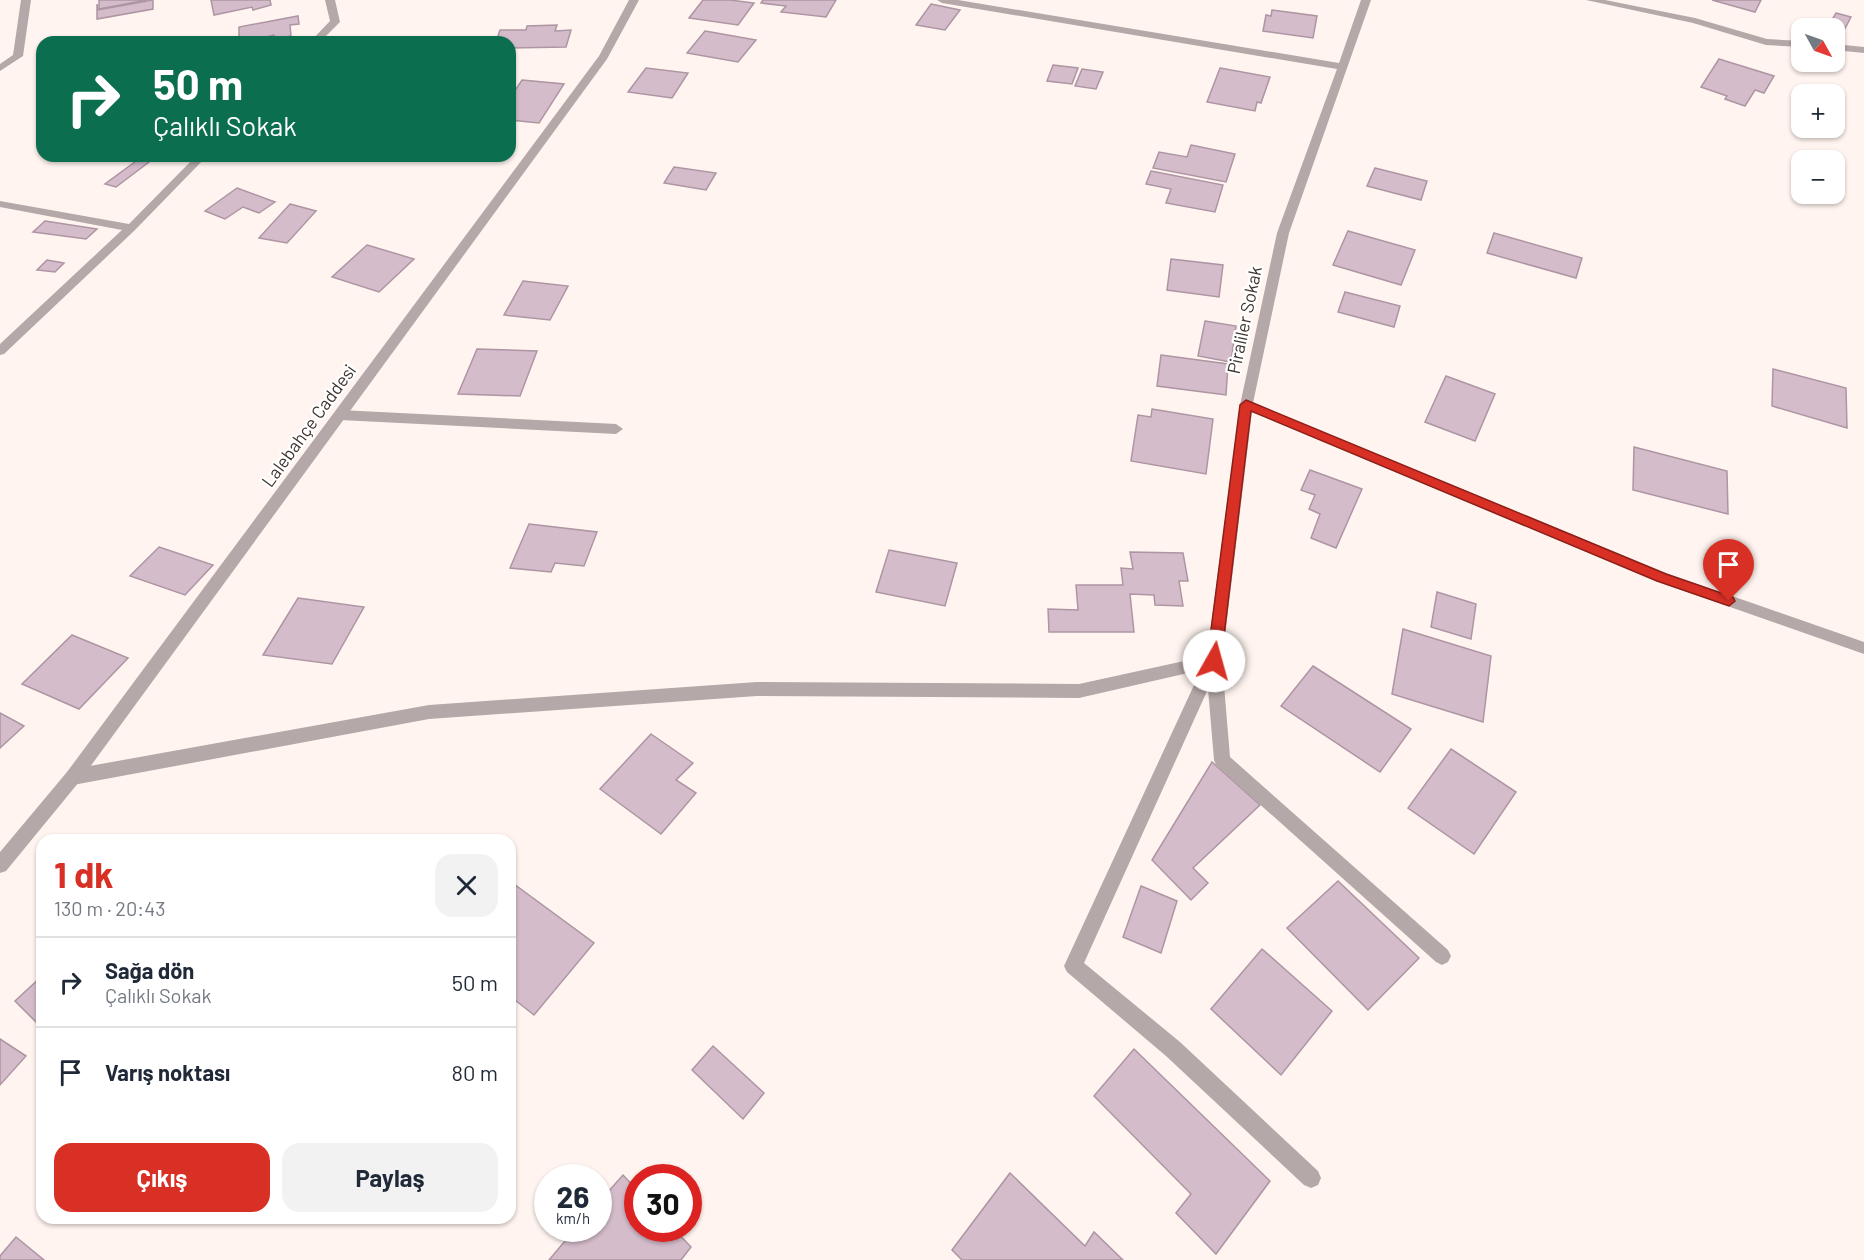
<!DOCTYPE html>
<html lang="tr">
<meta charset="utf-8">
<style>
body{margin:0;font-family:Barlow,sans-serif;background:#f2f2f3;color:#1f2937;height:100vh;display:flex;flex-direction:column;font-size:22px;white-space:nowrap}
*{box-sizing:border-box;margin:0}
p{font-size:20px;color:#747a83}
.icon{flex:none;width:33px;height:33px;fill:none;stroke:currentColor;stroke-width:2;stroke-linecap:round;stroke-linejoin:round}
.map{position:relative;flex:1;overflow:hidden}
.side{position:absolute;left:36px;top:834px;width:480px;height:390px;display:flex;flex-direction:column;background:#fff;border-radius:18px;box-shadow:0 2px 4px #0004}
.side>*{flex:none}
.hud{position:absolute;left:36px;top:36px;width:480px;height:126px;border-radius:18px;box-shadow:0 2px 4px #0004;background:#0b6e4f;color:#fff;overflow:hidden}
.needle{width:39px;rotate:130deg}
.fabs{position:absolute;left:1791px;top:18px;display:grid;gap:12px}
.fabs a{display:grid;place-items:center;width:54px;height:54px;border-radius:12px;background:#fff;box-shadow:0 2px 4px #0004;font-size:30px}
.speed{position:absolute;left:534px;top:1164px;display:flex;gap:12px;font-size:30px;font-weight:700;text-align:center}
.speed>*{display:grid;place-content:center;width:78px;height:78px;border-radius:50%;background:#fff;box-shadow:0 2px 4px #0004;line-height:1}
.speed small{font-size:15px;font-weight:400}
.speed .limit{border:9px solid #d22;background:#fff;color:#111}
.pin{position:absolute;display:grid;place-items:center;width:51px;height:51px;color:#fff;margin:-62px -26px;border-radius:50% 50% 50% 0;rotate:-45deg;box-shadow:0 0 6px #0007}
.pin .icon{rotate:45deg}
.me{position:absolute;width:66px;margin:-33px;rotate:7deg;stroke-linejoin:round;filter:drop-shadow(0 0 4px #0008)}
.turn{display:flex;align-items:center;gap:21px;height:126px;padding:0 18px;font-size:27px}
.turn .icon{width:78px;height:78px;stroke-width:2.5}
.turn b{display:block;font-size:42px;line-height:51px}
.round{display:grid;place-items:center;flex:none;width:63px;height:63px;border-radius:18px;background:#f2f2f3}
.head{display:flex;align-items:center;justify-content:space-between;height:102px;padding:0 18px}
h1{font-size:36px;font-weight:700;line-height:45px;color:#d93025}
.cta{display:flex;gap:12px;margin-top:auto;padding:12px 18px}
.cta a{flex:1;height:69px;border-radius:18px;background:#d93025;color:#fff;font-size:24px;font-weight:700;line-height:69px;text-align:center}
.cta a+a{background:#f2f2f3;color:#1f2937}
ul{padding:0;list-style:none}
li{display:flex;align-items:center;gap:18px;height:90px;padding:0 18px;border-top:2px solid #e0e1e3}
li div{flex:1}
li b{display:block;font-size:22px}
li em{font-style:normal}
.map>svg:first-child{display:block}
.building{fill:#d5bccb;stroke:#ad95a3;stroke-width:1.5}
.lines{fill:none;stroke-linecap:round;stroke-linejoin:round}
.minor{fill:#b5a8a8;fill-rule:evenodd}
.tertiary{fill:#b5a8a8;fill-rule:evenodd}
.route{fill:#d93025;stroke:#8d1f18;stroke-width:1.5}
.labels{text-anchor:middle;stroke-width:4.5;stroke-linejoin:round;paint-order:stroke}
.street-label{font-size:18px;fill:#3d332e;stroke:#fff}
</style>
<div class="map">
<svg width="1864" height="1260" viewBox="0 0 1864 1260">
<rect width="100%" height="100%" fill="#fff4ef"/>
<g class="building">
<polygon points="99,0 147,0 99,9"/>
<polygon points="153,0 153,9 97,19 97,4 98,10"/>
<polygon points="211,0 270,0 271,5 253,10 252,7 214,15"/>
<polygon points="703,0 730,0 754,3 738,25 689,18"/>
<polygon points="763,0 836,0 826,17 781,12 786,6 761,3"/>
<polygon points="1712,0 1761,0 1755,12"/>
<polygon points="931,4 960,10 945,30 916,25"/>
<polygon points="1272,10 1317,16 1313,38 1263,31 1266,15 1271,16"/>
<polygon points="1836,13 1851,17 1841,36 1834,34 1834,28 1827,28"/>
<polygon points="298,16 299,24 290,25 291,36 274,39 274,35 262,38 262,41 256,42 256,37 239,40 239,27"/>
<polygon points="557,25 555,31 571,30 566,47 510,48 510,42 506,42 507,39 497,39 500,30 526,30 527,26"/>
<polygon points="705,31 756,40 738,62 687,53"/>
<polygon points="1719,59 1774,76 1764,93 1755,90 1745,106 1725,99 1727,96 1701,87"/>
<polygon points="1053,65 1078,68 1072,84 1047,81"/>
<polygon points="646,68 688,73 672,98 628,92"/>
<polygon points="1220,68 1270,77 1261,103 1257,102 1255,111 1207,102"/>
<polygon points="1082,69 1103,72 1096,89 1075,86"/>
<polygon points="522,80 564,84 539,123 510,120 510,98"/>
<polygon points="1191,145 1235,154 1226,182 1153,168 1159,152 1187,157"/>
<polygon points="143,156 157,156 116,187 105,184"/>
<polygon points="674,167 716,173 706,190 664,183"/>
<polygon points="1375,168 1427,181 1421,200 1367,186"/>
<polygon points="1151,171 1223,185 1215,212 1166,203 1171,189 1146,184"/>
<polygon points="237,188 275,202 259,213 243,207 225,219 205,211"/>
<polygon points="290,204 316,211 287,243 259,238"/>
<polygon points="45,221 97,229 86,239 33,232"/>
<polygon points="1348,231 1415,250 1401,285 1333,265"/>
<polygon points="1494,233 1582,258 1576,278 1487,253"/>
<polygon points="367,245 414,259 379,292 332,277"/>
<polygon points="1171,259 1223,265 1219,297 1167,290"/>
<polygon points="47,260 64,263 55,272 37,270"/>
<polygon points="523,281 568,286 550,320 504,315"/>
<polygon points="1345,292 1400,306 1394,327 1338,312"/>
<polygon points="1205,321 1236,326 1231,362 1198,356"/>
<polygon points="477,349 537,351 520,396 458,394"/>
<polygon points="1161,355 1228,364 1226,395 1157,386"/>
<polygon points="1773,369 1846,388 1847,428 1772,406"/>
<polygon points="1446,376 1495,394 1475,441 1425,422"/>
<polygon points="1152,409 1213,419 1206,474 1131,461 1138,415 1151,417"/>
<polygon points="1634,447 1727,471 1728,514 1633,490"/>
<polygon points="1310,470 1362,489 1336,548 1311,538 1320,514 1309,509 1315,495 1301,490"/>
<polygon points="529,524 597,532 584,566 555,563 551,572 510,568"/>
<polygon points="159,547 213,565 185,595 130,576"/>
<polygon points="889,550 957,563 945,606 876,592"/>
<polygon points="1130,552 1183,553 1188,581 1179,581 1183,606 1155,605 1154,595 1130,594 1134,632 1049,632 1048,609 1078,610 1076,585 1123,585 1121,568 1133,569"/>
<polygon points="1437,592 1476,604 1471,639 1431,627"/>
<polygon points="298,598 364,607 332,664 263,655"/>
<polygon points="1403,629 1491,656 1483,722 1392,694"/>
<polygon points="72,635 128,658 79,709 22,684"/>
<polygon points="1313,666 1411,729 1380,772 1281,706"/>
<polygon points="0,713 24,726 0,748"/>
<polygon points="651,734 693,763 676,780 696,793 661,834 600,789"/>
<polygon points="1451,749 1516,792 1474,854 1408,808"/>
<polygon points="1212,762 1260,805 1193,868 1208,883 1191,900 1152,860"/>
<polygon points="1338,881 1419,958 1368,1010 1287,928"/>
<polygon points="514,884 594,943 534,1015 510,996 510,888"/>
<polygon points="1141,886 1177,901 1161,953 1123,937"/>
<polygon points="1262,949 1332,1011 1281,1075 1211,1009"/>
<polygon points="42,976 42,1028 15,1001"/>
<polygon points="0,1039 26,1056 0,1085"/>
<polygon points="713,1046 764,1093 743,1119 692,1070"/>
<polygon points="1134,1049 1270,1181 1216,1254 1176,1213 1191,1194 1094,1096"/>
<polygon points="1010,1173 1085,1246 1094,1232 1123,1260 962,1260 952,1250"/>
<polygon points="623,1175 638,1191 638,1228 673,1228 691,1247 681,1260 549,1260 576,1228 598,1228 598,1203"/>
<polygon points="16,1237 44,1260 0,1260 0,1256"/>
</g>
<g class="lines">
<g class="minor">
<polygon points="21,0 31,0 23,56 0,71 0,64 13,55"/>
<polygon points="325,0 335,0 340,22 320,42 310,42 330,21"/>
<polygon points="937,0 958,0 1339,63 1361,0 1371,0 1289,233 1253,403 1666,573 1864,642 1864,654 1656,581 1252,412 1222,661 1230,757 1448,950 1451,956 1448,962 1442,965 1436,962 1216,765 1214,760 1208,689 1084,963 1180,1042 1318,1171 1321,1178 1318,1185 1311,1188 1304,1185 1166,1056 1067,972 1064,966 1201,670 1079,698 757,696 429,719 73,785 67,782 65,777 67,772 73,769 429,705 757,682 1079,684 1207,656 1240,405 1277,233 1337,69 942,3"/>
<polygon points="1586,0 1605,0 1695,18 1767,39 1802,41 1802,47 1766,45 1693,23"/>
<polygon points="1834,44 1864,47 1864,53 1834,50"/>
<polygon points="196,156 207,156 135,230 4,354 0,355 0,344 122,230 0,207 0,201 129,224"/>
<polygon points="340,410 616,424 623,429 616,434 340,420 334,415"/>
</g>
<polygon class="tertiary" points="629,0 639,0 607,59 79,782 6,871 0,873 0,852 67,772 599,56"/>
</g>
<polygon class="route" points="1246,400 1666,574 1733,597 1735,601 1729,606 1657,581 1251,411 1221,661 1219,665 1209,665 1207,661 1240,405"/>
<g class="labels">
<g class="street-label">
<text transform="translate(1245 320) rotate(-78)" y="6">Piraliler Sokak</text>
<text transform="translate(309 426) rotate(-54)" y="6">Lalebahçe Caddesi</text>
</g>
</g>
</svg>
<div class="fabs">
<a><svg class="needle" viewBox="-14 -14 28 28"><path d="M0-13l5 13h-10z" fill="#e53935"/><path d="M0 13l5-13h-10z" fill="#747a83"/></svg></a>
<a>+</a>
<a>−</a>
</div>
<div class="speed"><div>26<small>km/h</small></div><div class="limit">30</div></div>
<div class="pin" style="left:1729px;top:601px;background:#d93025"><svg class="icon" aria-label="arrive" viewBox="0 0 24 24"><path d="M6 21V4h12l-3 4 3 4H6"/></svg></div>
<svg class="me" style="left:1214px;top:661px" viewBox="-20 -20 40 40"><circle r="19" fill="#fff"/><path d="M0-13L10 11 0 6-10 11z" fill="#d93025"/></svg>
<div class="hud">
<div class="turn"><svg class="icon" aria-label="right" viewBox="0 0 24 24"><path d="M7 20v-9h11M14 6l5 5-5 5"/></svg><div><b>50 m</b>Çalıklı Sokak</div></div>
</div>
<section class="side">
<div class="head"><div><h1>1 dk</h1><p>130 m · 20:43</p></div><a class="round"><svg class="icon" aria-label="close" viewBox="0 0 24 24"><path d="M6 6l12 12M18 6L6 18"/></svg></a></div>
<ul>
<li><svg class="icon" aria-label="right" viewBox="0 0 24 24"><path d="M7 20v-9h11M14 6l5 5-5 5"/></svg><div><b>Sağa dön</b><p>Çalıklı Sokak</p></div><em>50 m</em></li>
<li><svg class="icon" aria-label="arrive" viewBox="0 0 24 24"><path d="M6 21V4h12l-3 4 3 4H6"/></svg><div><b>Varış noktası</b></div><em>80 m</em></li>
</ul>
<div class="cta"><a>Çıkış</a><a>Paylaş</a></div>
</section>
</div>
